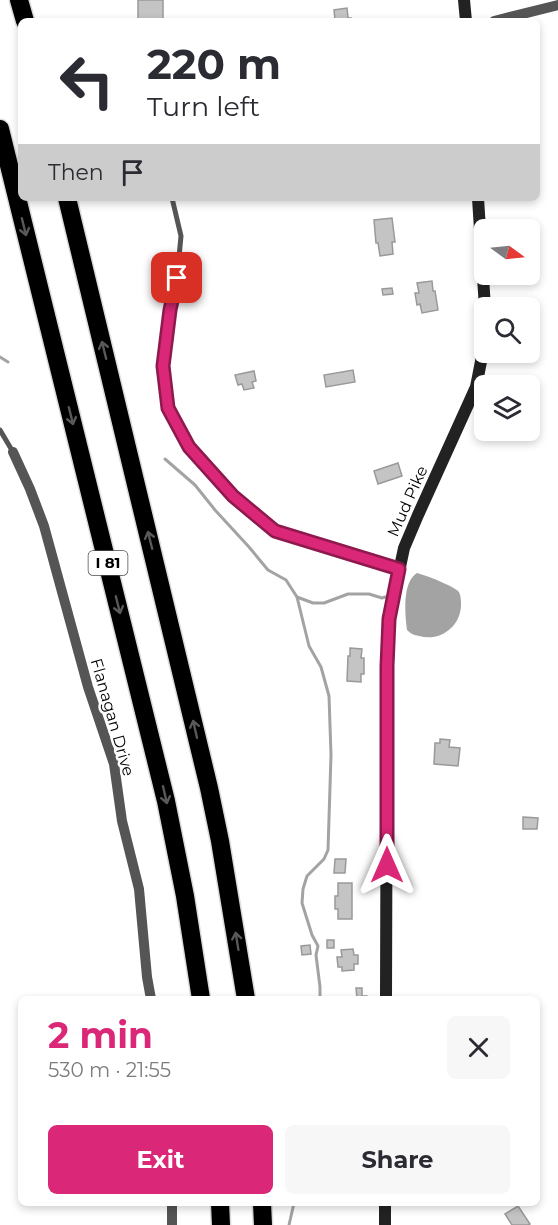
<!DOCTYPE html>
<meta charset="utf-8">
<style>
body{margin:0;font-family:Montserrat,sans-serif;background:#f7f7f7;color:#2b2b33;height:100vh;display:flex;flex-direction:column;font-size:22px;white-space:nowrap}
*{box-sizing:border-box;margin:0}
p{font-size:20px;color:#7c7c81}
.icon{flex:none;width:33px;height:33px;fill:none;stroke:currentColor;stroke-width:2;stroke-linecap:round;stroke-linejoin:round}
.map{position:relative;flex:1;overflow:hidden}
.drawer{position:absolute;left:18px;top:996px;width:522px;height:210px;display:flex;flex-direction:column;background:#fff;border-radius:9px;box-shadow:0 3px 9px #0003}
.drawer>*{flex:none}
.top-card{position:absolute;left:18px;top:18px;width:522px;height:183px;border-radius:9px;box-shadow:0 3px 9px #0003;background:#fff;color:#2b2b33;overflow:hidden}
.needle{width:39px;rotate:105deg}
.controls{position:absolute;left:474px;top:219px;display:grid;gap:12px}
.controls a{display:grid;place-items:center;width:66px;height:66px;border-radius:9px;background:#fff;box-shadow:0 3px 9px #0003;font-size:30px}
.pin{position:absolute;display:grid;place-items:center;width:51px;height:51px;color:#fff;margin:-26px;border-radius:12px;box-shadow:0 3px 9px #0006}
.me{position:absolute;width:66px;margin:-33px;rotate:0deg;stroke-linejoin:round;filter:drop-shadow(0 0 4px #0008)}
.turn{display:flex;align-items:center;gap:21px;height:126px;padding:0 30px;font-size:27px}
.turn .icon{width:78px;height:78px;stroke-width:2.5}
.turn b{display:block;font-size:42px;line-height:51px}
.then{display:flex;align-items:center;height:57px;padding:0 30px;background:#0003;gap:12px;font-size:22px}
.round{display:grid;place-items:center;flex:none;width:63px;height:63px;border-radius:9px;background:#f7f7f7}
.overview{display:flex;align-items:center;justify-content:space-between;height:102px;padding:0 30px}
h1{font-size:36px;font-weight:700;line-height:45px;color:#db2777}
.button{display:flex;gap:12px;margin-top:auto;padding:12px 30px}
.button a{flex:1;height:69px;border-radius:9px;background:#db2777;color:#fff;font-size:24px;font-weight:700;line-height:69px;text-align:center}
.button a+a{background:#f7f7f7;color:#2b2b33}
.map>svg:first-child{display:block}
.water{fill:#a3a3a3}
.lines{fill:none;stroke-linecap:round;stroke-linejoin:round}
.stream{stroke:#a3a3a3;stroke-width:3}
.building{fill:#c4c4c4;stroke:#999;stroke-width:1.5}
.highway-casing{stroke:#dbdbdb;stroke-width:21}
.lane{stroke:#555;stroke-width:5}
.street{stroke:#555;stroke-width:10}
.secondary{stroke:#222;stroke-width:12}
.highway{stroke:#000;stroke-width:18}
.oneway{stroke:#595959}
.route-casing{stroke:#8e194d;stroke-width:15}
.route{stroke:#db2777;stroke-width:10}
.labels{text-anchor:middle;stroke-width:5;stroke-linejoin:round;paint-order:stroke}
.shield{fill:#fff;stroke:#4c4c4c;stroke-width:1.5}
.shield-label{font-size:15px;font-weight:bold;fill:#000}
.street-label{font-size:16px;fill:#000;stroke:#fff}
</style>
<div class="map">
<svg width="558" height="1225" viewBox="0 0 558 1225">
<rect width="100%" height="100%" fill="#fff"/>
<path class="water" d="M417,573C425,575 454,586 459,592C461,596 461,601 461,606C460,627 440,642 419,636C414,635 411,634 407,630C405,614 402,582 417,573Z"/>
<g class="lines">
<g class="stream">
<polyline points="0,357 8,362"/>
<polyline points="165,459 195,485 215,510 249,547 268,570 286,580 297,597 309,646 321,667 329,696 331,755 328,850 324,859 307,876 303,889 302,903 312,935 318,946 316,955 320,987 320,999"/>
<polyline points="297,597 313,603 324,603 348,594 369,594 382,598 385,597 390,598"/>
<polyline points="289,1225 294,1203"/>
</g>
</g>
<g class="building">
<rect x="138" y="0" width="25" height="21"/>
<polygon points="347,8 348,18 351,18 351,21 332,21 335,20 334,10"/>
<polygon points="392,218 395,242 392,242 393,254 380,256 378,243 376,243 374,220"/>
<polygon points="432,281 433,291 435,291 438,310 422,313 420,304 417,305 415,293 419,293 417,283"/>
<polygon points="392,288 393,294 383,295 382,289"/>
<polygon points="353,370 355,382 326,387 324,375"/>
<polygon points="254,371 256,381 252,382 254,388 244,390 242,384 238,385 235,375"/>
<polygon points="398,463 402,476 378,484 374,471"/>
<polygon points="350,648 362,649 361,658 364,658 364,674 361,674 361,682 347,681 348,656 350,656"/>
<polygon points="440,739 450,740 449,747 460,748 458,766 434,764 435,743 440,743"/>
<polygon points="523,817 538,818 537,829 523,829"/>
<polygon points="335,859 346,859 345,873 334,873"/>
<polygon points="338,883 352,883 352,919 338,919 338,909 335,909 335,896 338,896"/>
<rect x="327" y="940" width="7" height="8"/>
<polygon points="310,945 311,954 302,955 301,946"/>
<polygon points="353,949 354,955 358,955 358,964 354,964 354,970 342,971 342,967 338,967 337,957 342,957 341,950"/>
<polygon points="356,988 362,988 362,996 367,996 367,999 357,999"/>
<polygon points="518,1206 530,1224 528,1225 512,1225 505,1214"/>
</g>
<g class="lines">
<g class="highway-casing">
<g id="highway">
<polyline points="19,0 25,21"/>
<polyline points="0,129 166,801 185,896 201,999"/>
<polyline points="67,198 209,788 220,841 246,999"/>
<polyline points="220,1203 221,1225"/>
<polyline points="262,1203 263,1225"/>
</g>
</g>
<g class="lane">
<polyline points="172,198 181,236 177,278 170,310 163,366 168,407 189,447 233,496 275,531 399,569"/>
<polyline points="0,430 13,452"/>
</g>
<g class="street">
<polyline points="494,21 558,5"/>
<polyline points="13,452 30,489 44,526 88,687 114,764 122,821 139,889 147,977 151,999"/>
<polyline points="172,1203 172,1225"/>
</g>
<g class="secondary">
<polyline points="464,0 466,21"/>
<polyline points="478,198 485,308"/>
<polyline points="386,999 387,666 389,619 404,548 418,515 476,387 484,346"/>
<polyline points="385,1225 385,1203"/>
</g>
<use href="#highway" class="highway"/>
</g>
<defs><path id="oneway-shaft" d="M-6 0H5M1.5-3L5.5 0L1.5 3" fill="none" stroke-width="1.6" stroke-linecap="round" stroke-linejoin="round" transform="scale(1.5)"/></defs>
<g class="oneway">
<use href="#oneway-shaft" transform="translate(24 227) rotate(76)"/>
<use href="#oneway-shaft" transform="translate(104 350) rotate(-104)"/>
<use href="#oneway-shaft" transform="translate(71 416) rotate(76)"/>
<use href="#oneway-shaft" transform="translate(150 540) rotate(-104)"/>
<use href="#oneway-shaft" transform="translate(118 605) rotate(76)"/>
<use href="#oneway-shaft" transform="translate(195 729) rotate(-103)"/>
<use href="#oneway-shaft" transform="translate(165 795) rotate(77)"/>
<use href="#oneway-shaft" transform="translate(237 941) rotate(-99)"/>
</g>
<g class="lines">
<g class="route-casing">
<polyline id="route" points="177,278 170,310 163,366 168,408 189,447 233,496 275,531 399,569 389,619 387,666 387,865"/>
</g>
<use href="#route" class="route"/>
</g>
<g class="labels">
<rect class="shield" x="88.5" y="551" width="39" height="24" rx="4.5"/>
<g class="shield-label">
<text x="108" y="568">I 81</text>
</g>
<g class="street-label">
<text transform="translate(407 501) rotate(-66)" y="6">Mud Pike</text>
<text transform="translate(113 717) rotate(74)" y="6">Flanagan Drive</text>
</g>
</g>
</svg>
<div class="controls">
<a><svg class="needle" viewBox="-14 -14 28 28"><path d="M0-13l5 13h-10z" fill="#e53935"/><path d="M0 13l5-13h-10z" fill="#7c7c81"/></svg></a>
<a><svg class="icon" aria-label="search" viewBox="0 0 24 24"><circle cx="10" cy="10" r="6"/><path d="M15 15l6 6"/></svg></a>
<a><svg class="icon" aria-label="layers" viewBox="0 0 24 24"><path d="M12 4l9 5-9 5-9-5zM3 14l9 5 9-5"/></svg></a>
</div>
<div class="pin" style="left:177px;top:278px;background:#d93025"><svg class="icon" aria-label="arrive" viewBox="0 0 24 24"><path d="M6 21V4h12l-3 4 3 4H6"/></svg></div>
<svg class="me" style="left:387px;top:865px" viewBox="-20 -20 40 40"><path d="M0-17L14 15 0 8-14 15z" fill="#db2777" stroke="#fff" stroke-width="4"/></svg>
<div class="top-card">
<div class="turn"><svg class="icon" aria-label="left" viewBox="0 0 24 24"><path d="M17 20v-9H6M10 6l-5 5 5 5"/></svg><div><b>220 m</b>Turn left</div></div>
<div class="then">Then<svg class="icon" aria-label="arrive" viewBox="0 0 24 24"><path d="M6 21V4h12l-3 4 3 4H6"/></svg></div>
</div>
<section class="drawer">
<div class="overview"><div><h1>2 min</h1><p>530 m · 21:55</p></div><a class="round"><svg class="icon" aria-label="close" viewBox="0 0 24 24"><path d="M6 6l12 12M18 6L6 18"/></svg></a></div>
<div class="button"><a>Exit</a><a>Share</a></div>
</section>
</div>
